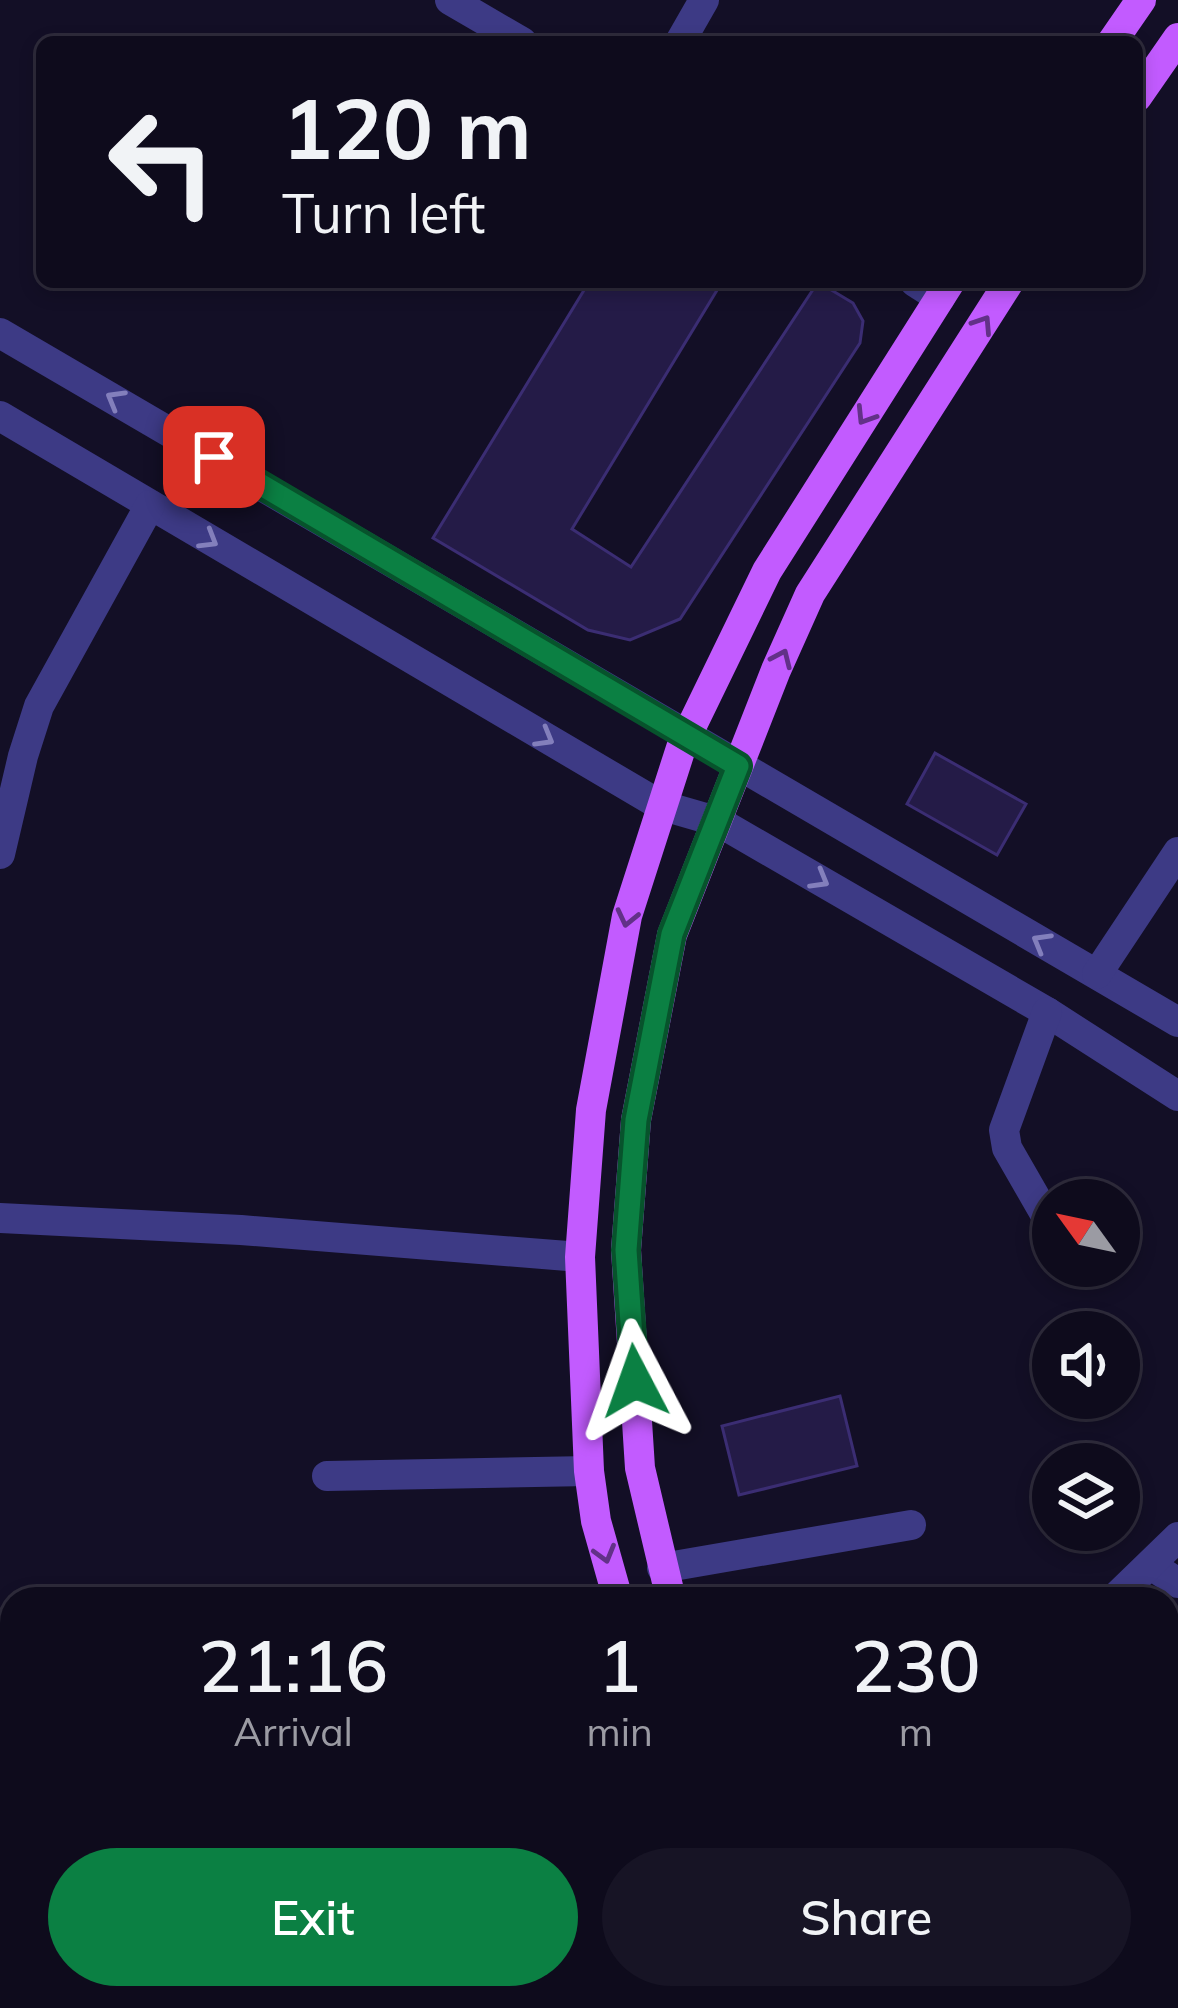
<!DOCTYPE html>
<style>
body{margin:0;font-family:Mulish,sans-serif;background:#171425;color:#f1f3f6;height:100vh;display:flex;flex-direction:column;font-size:45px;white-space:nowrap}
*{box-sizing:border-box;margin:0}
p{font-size:39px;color:#9b9ba3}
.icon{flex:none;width:66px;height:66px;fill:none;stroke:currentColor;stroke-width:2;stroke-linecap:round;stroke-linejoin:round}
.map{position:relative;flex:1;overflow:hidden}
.details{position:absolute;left:0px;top:1587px;width:1179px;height:423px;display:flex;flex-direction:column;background:#0e0b1c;border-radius:36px 36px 0 0;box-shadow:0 6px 18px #0003,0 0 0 3px #2e2b3b}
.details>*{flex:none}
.guide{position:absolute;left:36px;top:36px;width:1107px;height:252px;border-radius:18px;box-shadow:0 6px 18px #0003,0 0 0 3px #2e2b3b;background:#0e0b1c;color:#f1f3f6;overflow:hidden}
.needle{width:78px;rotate:303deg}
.buttons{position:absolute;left:1032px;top:1179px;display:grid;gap:24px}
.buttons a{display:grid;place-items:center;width:108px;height:108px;border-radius:50%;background:#0e0b1c;box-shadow:0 6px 18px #0003,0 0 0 3px #2e2b3b;font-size:60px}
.pin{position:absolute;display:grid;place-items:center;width:102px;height:102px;color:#fff;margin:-51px;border-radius:24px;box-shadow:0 6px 18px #0006}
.me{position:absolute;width:132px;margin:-66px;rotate:356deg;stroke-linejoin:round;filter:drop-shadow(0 0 9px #0008)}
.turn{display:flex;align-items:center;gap:42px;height:252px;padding:0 48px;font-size:54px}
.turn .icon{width:156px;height:156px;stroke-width:2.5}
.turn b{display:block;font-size:84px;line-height:102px}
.eta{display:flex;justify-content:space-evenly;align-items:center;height:204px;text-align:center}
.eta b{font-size:72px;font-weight:600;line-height:84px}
.cta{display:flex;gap:24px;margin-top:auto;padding:24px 48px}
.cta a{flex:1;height:138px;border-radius:72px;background:#0b8043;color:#fff;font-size:48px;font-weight:600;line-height:138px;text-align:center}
.cta a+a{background:#171425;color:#f1f3f6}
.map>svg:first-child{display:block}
.building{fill:#241b47;stroke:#3b2d73;stroke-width:3}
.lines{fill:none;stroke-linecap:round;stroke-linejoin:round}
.minor{stroke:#3d3a85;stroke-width:30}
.major{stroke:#c25bff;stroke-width:30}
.oneway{stroke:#623188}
.oneway2{stroke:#837fbc}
.route-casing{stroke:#07532c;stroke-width:30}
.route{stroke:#0b8043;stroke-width:21}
</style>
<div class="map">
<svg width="1178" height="2008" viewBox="0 0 1178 2008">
<rect width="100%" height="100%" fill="#130f26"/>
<g class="building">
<polygon points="589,282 722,282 572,529 631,567 818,282 853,303 863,321 860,343 680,619 630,640 588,630 433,538"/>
<polygon points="935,753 1026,804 997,855 907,804"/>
<polygon points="840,1396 857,1466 739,1495 722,1426"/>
</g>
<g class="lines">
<g class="minor">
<polyline points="450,0 522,42"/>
<polyline points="680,42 704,0"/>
<polyline points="915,282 940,298"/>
<polyline points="0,333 1178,1022"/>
<polyline points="0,416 660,805 719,822 1047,1012 1178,1096"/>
<polyline points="0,854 23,756 39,706 150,505"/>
<polyline points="1097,974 1178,852"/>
<polyline points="1047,1012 1004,1130 1007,1148 1053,1228"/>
<polyline points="0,1218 241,1230 580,1257"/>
<polyline points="327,1476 589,1471"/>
<polyline points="1151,1565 1178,1583"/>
<polyline points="662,1568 911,1525"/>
<polyline points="1114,1599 1178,1537"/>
<polyline points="0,1660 12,1698"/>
<polyline points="17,1998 44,2008"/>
<polyline points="110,1998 113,2008"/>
<polyline points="1079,1998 1086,2008"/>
<polyline points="436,2008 541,1998"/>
</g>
<g class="major">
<polyline points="1112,42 1141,0"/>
<polyline points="1137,97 1178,38"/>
<polyline points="618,1599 596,1521 589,1471 580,1257 591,1110 627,916 681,748 767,571 950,282"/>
<polyline points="671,1599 640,1468 626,1250 636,1120 672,935 776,670 810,594 1009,282"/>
<polyline points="734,1998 737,2008"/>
<polyline points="790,1998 793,2008"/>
</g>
</g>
<defs><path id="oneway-chevron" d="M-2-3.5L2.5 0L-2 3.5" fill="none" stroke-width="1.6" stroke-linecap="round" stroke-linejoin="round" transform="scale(3)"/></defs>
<g class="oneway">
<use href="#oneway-chevron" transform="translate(983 324) rotate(-57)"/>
<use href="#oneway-chevron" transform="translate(865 416) rotate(122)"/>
<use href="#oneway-chevron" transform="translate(782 658) rotate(-66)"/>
<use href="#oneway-chevron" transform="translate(627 918) rotate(103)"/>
<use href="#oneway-chevron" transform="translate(605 1554) rotate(74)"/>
</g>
<g class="oneway2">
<use href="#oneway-chevron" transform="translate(115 399) rotate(-150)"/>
<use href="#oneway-chevron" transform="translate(209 540) rotate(31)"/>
<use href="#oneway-chevron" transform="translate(545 738) rotate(30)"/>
<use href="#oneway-chevron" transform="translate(820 880) rotate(30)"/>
<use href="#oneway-chevron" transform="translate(1041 942) rotate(-150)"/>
</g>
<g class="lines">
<g class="route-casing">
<polyline id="route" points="214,457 738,766 672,934 636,1120 626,1250 635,1381"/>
</g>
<use href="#route" class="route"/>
</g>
</svg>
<div class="buttons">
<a><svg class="needle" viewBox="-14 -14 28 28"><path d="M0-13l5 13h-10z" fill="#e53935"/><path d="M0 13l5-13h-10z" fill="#9b9ba3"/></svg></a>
<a><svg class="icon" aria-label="sound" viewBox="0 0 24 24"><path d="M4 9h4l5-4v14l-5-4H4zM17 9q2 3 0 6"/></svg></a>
<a><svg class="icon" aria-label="layers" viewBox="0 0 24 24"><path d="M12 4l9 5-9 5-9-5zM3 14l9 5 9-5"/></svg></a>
</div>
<div class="pin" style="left:214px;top:457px;background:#d93025"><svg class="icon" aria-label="arrive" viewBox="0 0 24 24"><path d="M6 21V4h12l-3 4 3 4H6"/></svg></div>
<svg class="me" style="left:635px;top:1381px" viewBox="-20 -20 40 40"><path d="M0-17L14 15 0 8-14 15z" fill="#0b8043" stroke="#fff" stroke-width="4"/></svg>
<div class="guide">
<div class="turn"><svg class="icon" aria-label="left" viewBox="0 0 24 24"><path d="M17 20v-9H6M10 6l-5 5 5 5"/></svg><div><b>120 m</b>Turn left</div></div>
</div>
<section class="details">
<div class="eta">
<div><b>21:16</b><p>Arrival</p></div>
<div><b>1</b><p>min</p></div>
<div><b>230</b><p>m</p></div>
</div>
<div class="cta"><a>Exit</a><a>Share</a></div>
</section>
</div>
